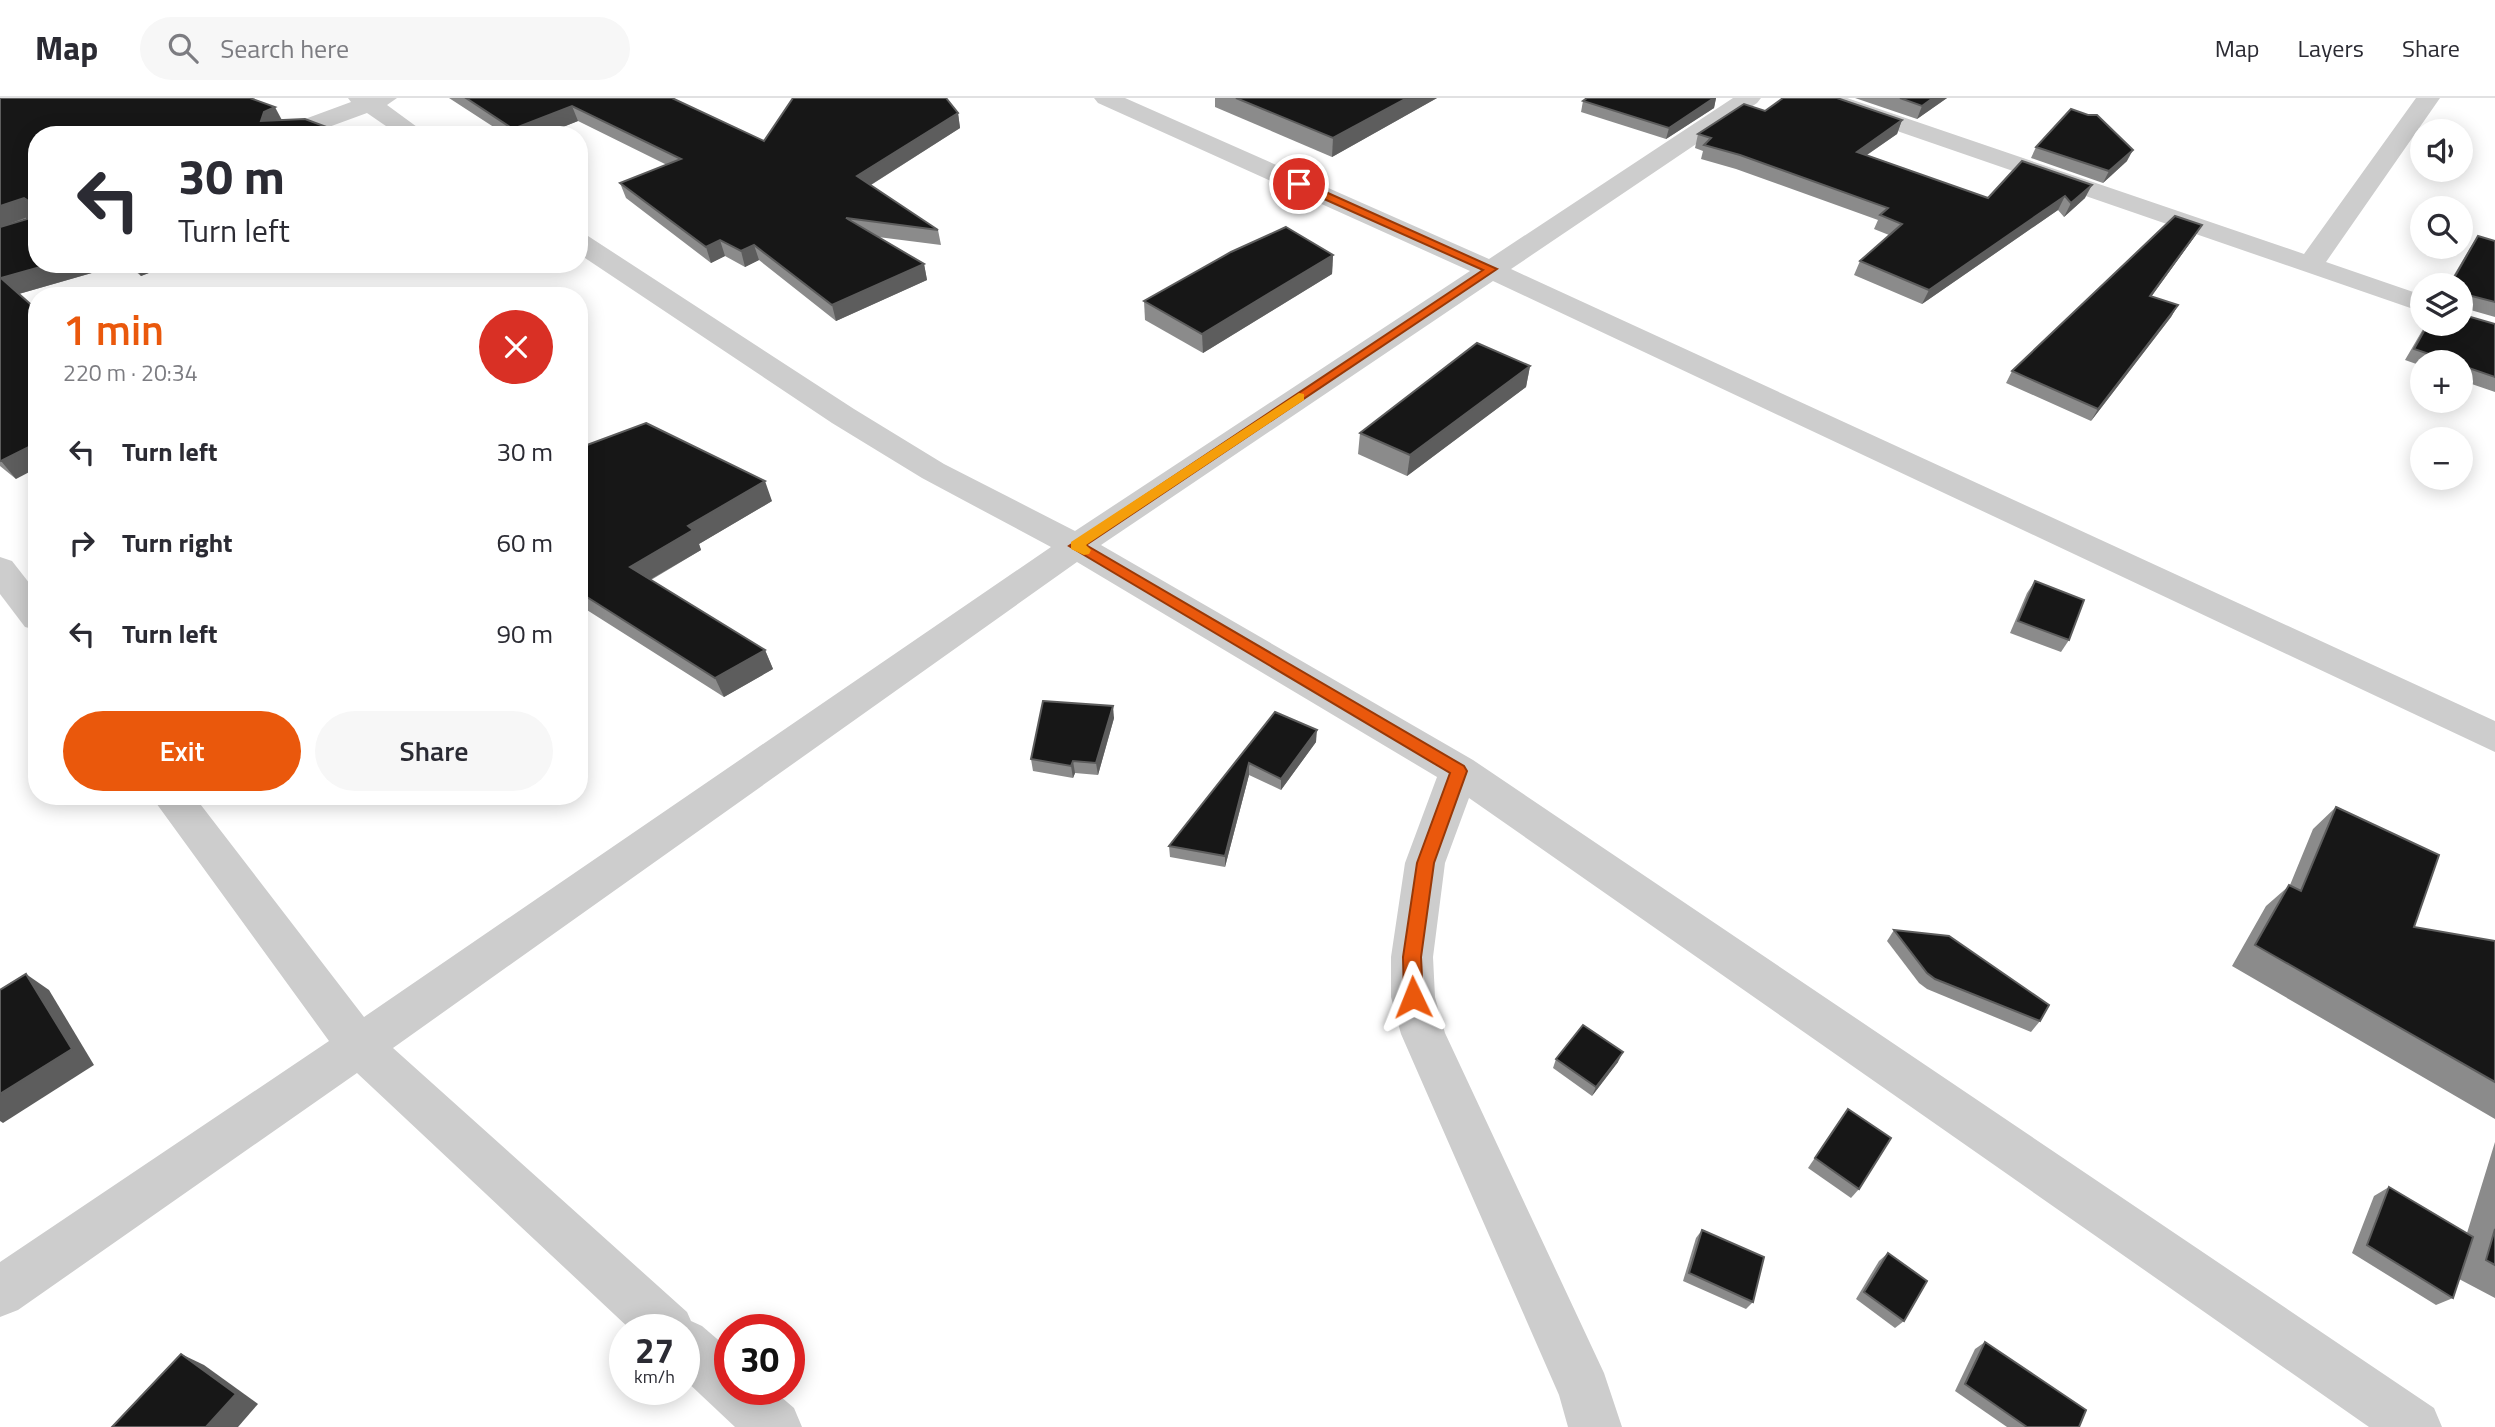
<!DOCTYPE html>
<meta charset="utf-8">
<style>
body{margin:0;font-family:"Titillium Web",sans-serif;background:#f7f7f7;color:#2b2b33;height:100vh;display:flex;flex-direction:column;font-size:26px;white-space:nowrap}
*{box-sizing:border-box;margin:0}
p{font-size:23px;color:#7c7c81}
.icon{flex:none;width:38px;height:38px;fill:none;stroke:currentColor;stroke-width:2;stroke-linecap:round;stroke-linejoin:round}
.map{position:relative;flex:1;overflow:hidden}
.sheet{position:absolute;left:28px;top:189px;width:560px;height:518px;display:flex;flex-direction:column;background:#fff;border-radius:28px;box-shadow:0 4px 18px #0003}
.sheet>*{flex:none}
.hud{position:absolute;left:28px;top:28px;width:560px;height:147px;border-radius:28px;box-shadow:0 4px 18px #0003;background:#fff;color:#2b2b33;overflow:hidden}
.buttons{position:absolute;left:2410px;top:21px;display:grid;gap:14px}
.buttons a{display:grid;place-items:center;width:63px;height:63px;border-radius:50%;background:#fff;box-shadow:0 4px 18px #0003;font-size:35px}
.speed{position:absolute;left:609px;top:1216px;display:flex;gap:14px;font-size:35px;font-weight:700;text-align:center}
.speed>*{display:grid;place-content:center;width:91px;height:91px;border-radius:50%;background:#fff;box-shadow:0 4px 18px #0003;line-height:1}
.speed small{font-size:18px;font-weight:400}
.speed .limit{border:10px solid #d22;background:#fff;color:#111}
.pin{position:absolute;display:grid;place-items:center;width:60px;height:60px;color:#fff;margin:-30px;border:4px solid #fff;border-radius:50%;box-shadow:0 2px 7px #0007}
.me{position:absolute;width:77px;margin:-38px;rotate:358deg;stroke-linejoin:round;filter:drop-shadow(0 0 5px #0008)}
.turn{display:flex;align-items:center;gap:24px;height:147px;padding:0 35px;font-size:32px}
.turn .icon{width:91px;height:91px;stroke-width:2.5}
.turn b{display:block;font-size:49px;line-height:60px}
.round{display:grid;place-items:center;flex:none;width:74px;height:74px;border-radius:37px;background:#f7f7f7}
.summary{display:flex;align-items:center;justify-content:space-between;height:119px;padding:0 35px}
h1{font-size:42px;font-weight:600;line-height:52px;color:#ea580c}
.button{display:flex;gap:14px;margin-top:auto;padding:14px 35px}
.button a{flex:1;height:80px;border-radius:42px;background:#ea580c;color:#fff;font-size:28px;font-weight:600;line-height:80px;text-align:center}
.button a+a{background:#f7f7f7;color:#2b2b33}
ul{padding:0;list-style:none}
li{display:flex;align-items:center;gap:21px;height:91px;padding:0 35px}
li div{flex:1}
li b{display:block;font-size:26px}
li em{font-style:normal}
header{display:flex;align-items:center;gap:42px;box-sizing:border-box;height:98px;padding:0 35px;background:#fff;border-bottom:2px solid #e1e1e2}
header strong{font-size:33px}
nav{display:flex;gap:38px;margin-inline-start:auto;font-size:24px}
.search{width:490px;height:63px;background:#f7f7f7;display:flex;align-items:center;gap:18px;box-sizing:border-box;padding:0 24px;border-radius:38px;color:#7c7c81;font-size:26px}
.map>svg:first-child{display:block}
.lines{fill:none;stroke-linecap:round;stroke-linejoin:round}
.minor{fill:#cdcdcd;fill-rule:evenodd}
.wall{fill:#8b8b8b}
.shaded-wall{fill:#5d5d5d}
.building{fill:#171717;stroke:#5d5d5d;stroke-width:2}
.route{fill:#ea580c;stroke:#983908;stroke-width:2}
.slow{fill:#f59e0b}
</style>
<header>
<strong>Map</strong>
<div class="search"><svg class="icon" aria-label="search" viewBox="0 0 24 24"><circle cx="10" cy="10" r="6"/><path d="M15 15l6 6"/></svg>Search here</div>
<nav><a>Map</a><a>Layers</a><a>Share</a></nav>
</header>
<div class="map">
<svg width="2495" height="1329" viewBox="0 0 2495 1329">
<rect width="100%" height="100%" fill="#fff"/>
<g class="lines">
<g class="minor">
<polygon points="348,0 397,0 387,7 428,37 399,37 367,15 307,37 272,37 275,32 351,4"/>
<polygon points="1094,0 1125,0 1489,161 1733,0 1761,0 1757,5 1511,171 2495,623 2495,654 1493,183 1101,447 1473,662 2434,1310 2442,1329 2369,1329 1469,700 1445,765 1433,859 1435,899 1445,935 1604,1275 1622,1329 1568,1329 1559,1297 1401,936 1391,899 1391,859 1405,765 1437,679 1077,464 393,950 687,1214 691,1223 702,1228 730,1252 730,1292 773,1292 794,1310 802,1329 735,1329 684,1281 684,1232 631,1232 357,975 18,1212 0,1219 0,1164 329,943 151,698 194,698 364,919 1051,449 922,380 832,325 579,156 579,136 588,138 854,311 944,366 1075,433 1470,173 1098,5"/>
<polygon points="1812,0 1847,0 2304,156 2416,0 2440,0 2326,164 2422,197 2422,214 1816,5"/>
<polygon points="0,459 12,463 37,495 37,532 25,529 0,496"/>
</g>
</g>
<g class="wall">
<polygon points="0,0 282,22 340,34 341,37 37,37 37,166 123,166 19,196 16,381 0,368 0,306 27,120 0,129"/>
<polygon points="449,0 672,0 764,43 958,15 960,30 871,87 938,132 941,147 878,139 924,166 927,182 836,223 759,162 745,169 725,158 711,165 626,100 620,85 667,67 578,23 543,37 506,37"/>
<polygon points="1215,0 1437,0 1332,59 1215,9"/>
<polygon points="1587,0 1716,0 1714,10 1666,41 1581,14 1583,3"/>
<polygon points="1855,0 1947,0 1917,21"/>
<polygon points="1765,13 1902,22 1897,36 1867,57 1988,100 2022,63 2085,100 2064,119 2058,112 1922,206 1854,177 1860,163 1889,137 1874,131 1878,122 1736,71 1701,61 1703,53 1695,50 1698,36"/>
<polygon points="2036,49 2127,63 2103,85 2031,60"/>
<polygon points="2202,127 2195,138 2151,199 2178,207 2171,219 2091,323 2006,285 2012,273"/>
<polygon points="2478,138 2495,143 2495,219 2467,211 2463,217 2495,226 2495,294 2460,282 2460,264 2422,264 2422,268 2405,262 2426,226 2460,226 2460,187 2448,187 2470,150"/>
<polygon points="1333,157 1332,176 1203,255 1145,222 1144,203"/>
<polygon points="127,166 172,166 141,178"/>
<polygon points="1530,268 1526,289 1407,378 1358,356 1360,335"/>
<polygon points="579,350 772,403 699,446 701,452 651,482 765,552 773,571 724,599 579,507"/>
<polygon points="2035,483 2069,542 2061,554 2010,535 2027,495"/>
<polygon points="1275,614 1316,644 1281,692 1249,677 1225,769 1170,759 1169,748"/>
<polygon points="1114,620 1098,677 1075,675 1073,680 1033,673 1031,661"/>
<polygon points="2336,709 2414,829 2495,843 2495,1021 2232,868 2266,808 2290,787 2313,731"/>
<polygon points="1894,832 2040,923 2031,934 1927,891 1919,885 1887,843"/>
<polygon points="1556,961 1618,964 1592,998 1553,970"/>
<polygon points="1848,1011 1859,1091 1851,1100 1808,1070"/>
<polygon points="2495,1044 2495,1200 2459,1181 2453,1200 2436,1207 2352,1155 2374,1098 2389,1089 2467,1135"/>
<polygon points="1702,1132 1753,1204 1746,1211 1683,1183 1696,1140"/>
<polygon points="1888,1155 1904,1223 1895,1230 1856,1201 1879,1163"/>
<polygon points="1985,1244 2079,1329 2007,1329 1955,1293 1975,1251"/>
</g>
<g class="shaded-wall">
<polygon points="1407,0 1437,0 1332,59 1333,40"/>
<polygon points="1714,0 1716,0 1714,10 1666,41 1669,30"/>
<polygon points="1933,0 1947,0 1917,21 1922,8"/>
<polygon points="572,8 578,23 543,37 516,37 513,31"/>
<polygon points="275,9 284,26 261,23 264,14"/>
<polygon points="958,15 960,30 861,93 857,78"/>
<polygon points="1902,22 1897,36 1852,67 1857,54"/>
<polygon points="2133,52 2127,63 2103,85 2109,73"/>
<polygon points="2092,87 2085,100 2064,119 2071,105"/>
<polygon points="2065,98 2058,112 1922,206 1929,192"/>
<polygon points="24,100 36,116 0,129 0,108"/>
<polygon points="2202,127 2195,138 2143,210 2150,198"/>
<polygon points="720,142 725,158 711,165 706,149"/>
<polygon points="754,147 759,162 745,169 741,153"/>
<polygon points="1333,157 1332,176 1203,255 1202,236"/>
<polygon points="51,166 123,166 15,197 1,180"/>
<polygon points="133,166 172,166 141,178"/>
<polygon points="924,166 927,182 836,223 832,207"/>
<polygon points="2178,207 2171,219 2091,323 2098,311"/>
<polygon points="1530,268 1526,289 1407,378 1410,357"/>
<polygon points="37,345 37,370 16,381 1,363"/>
<polygon points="765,383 772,403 699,446 701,452 639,488 630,469 688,428"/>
<polygon points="765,552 773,571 724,599 715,580"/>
<polygon points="1113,608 1114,620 1098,677 1096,665"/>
<polygon points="1317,632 1316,644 1281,692 1281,681"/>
<polygon points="1073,663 1075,675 1073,680 1071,668"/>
<polygon points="1249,665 1249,677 1225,769 1225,758"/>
<polygon points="26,876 49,892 94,967 3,1025 0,1023 0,996"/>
<polygon points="1623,954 1618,964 1592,998 1596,989"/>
<polygon points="181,1256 204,1267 258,1306 238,1329 206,1329"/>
</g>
<g class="building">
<polygon points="0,0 250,0 275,9 264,14 261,23 305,21 340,34 332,37 37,37 37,166 51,166 1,180 37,212 37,345 1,363 0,362 0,129 27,121 27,102 24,100 0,108"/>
<polygon points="466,0 672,0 764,43 793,0 946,0 958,15 857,78 938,132 846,120 924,166 832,207 754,147 741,153 720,142 706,149 620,85 681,61 572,8 513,31"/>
<polygon points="1236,0 1407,0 1333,40"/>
<polygon points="1587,0 1714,0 1669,30 1583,3"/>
<polygon points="1783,0 1837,0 1902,22 1857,54 1988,100 2022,63 2092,87 2071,105 2065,98 1929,192 1860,163 1902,126 1880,117 1888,110 1740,57 1704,47 1711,40 1698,36 1744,6 1765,13"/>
<polygon points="1900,0 1933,0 1922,8"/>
<polygon points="2071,11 2088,17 2097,17 2133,52 2109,73 2036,49"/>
<polygon points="2175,118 2202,127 2150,198 2178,207 2098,311 2012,273"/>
<polygon points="1286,129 1333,157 1202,236 1144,203 1231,154"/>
<polygon points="2478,138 2495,143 2495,204 2468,197 2467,212 2460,212 2460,187 2450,187"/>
<polygon points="2460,216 2495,226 2495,279 2460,267 2460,264 2453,264 2414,251 2428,226 2460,226"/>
<polygon points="1477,245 1530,268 1410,357 1360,335"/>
<polygon points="646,325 765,383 688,428 693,432 630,469 765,552 715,580 579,494 579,350"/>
<polygon points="2035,483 2084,502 2069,542 2018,523"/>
<polygon points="1043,603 1113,608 1096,665 1073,663 1071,668 1031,661"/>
<polygon points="1275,614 1317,632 1281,681 1249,665 1225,758 1169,748"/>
<polygon points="2336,709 2439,757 2414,829 2495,843 2495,984 2255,847 2289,787 2301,793"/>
<polygon points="1894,832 1949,838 2049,907 2040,923 1935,881 1927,875"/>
<polygon points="26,876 72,951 0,996 0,892"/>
<polygon points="1583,927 1623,954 1596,989 1556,961"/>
<polygon points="1848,1011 1891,1040 1859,1091 1815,1060"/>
<polygon points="2389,1089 2473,1139 2453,1200 2367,1147"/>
<polygon points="2495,1131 2495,1167 2486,1162"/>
<polygon points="1702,1132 1764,1159 1753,1204 1689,1175"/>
<polygon points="1888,1155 1927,1183 1904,1223 1864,1194"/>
<polygon points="1985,1244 2086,1312 2079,1329 2027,1329 1965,1286"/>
<polygon points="181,1256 236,1296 206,1329 112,1329"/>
</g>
<polygon class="route" points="1299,82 1497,171 1086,447 1464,668 1467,673 1434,765 1421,859 1423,899 1420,905 1413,907 1407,905 1404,899 1403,859 1417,765 1450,675 1069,448 1483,172 1295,88 1295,83"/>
<polygon class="slow" points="1299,295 1304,296 1304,302 1086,447 1091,452 1089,456 1084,457 1071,451 1071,444"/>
</svg>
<div class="buttons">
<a><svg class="icon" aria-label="sound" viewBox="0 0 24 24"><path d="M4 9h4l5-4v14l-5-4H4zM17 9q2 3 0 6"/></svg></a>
<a><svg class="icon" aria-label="search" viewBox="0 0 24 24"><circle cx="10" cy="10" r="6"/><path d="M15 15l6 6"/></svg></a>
<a><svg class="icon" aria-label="layers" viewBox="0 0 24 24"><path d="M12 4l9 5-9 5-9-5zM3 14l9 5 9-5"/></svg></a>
<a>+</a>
<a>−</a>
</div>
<div class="speed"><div>27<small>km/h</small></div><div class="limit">30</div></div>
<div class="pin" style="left:1299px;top:86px;background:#d93025"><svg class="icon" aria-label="arrive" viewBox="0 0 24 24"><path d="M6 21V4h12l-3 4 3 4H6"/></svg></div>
<svg class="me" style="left:1413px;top:899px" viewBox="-20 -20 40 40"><path d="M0-17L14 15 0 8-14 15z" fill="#ea580c" stroke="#fff" stroke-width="4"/></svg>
<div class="hud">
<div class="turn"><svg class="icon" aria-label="left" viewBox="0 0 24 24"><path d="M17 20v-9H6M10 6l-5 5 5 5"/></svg><div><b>30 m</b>Turn left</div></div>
</div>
<section class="sheet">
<div class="summary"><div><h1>1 min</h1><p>220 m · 20:34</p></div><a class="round" style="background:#d93025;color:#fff"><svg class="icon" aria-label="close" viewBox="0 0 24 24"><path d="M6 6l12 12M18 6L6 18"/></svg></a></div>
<ul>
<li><svg class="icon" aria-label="left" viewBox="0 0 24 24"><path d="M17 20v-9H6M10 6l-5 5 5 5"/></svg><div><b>Turn left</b></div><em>30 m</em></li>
<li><svg class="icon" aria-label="right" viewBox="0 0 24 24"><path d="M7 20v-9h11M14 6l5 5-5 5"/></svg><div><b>Turn right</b></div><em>60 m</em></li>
<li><svg class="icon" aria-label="left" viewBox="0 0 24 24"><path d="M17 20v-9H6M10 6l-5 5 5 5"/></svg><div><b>Turn left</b></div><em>90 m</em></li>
</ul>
<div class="button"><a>Exit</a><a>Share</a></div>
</section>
</div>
